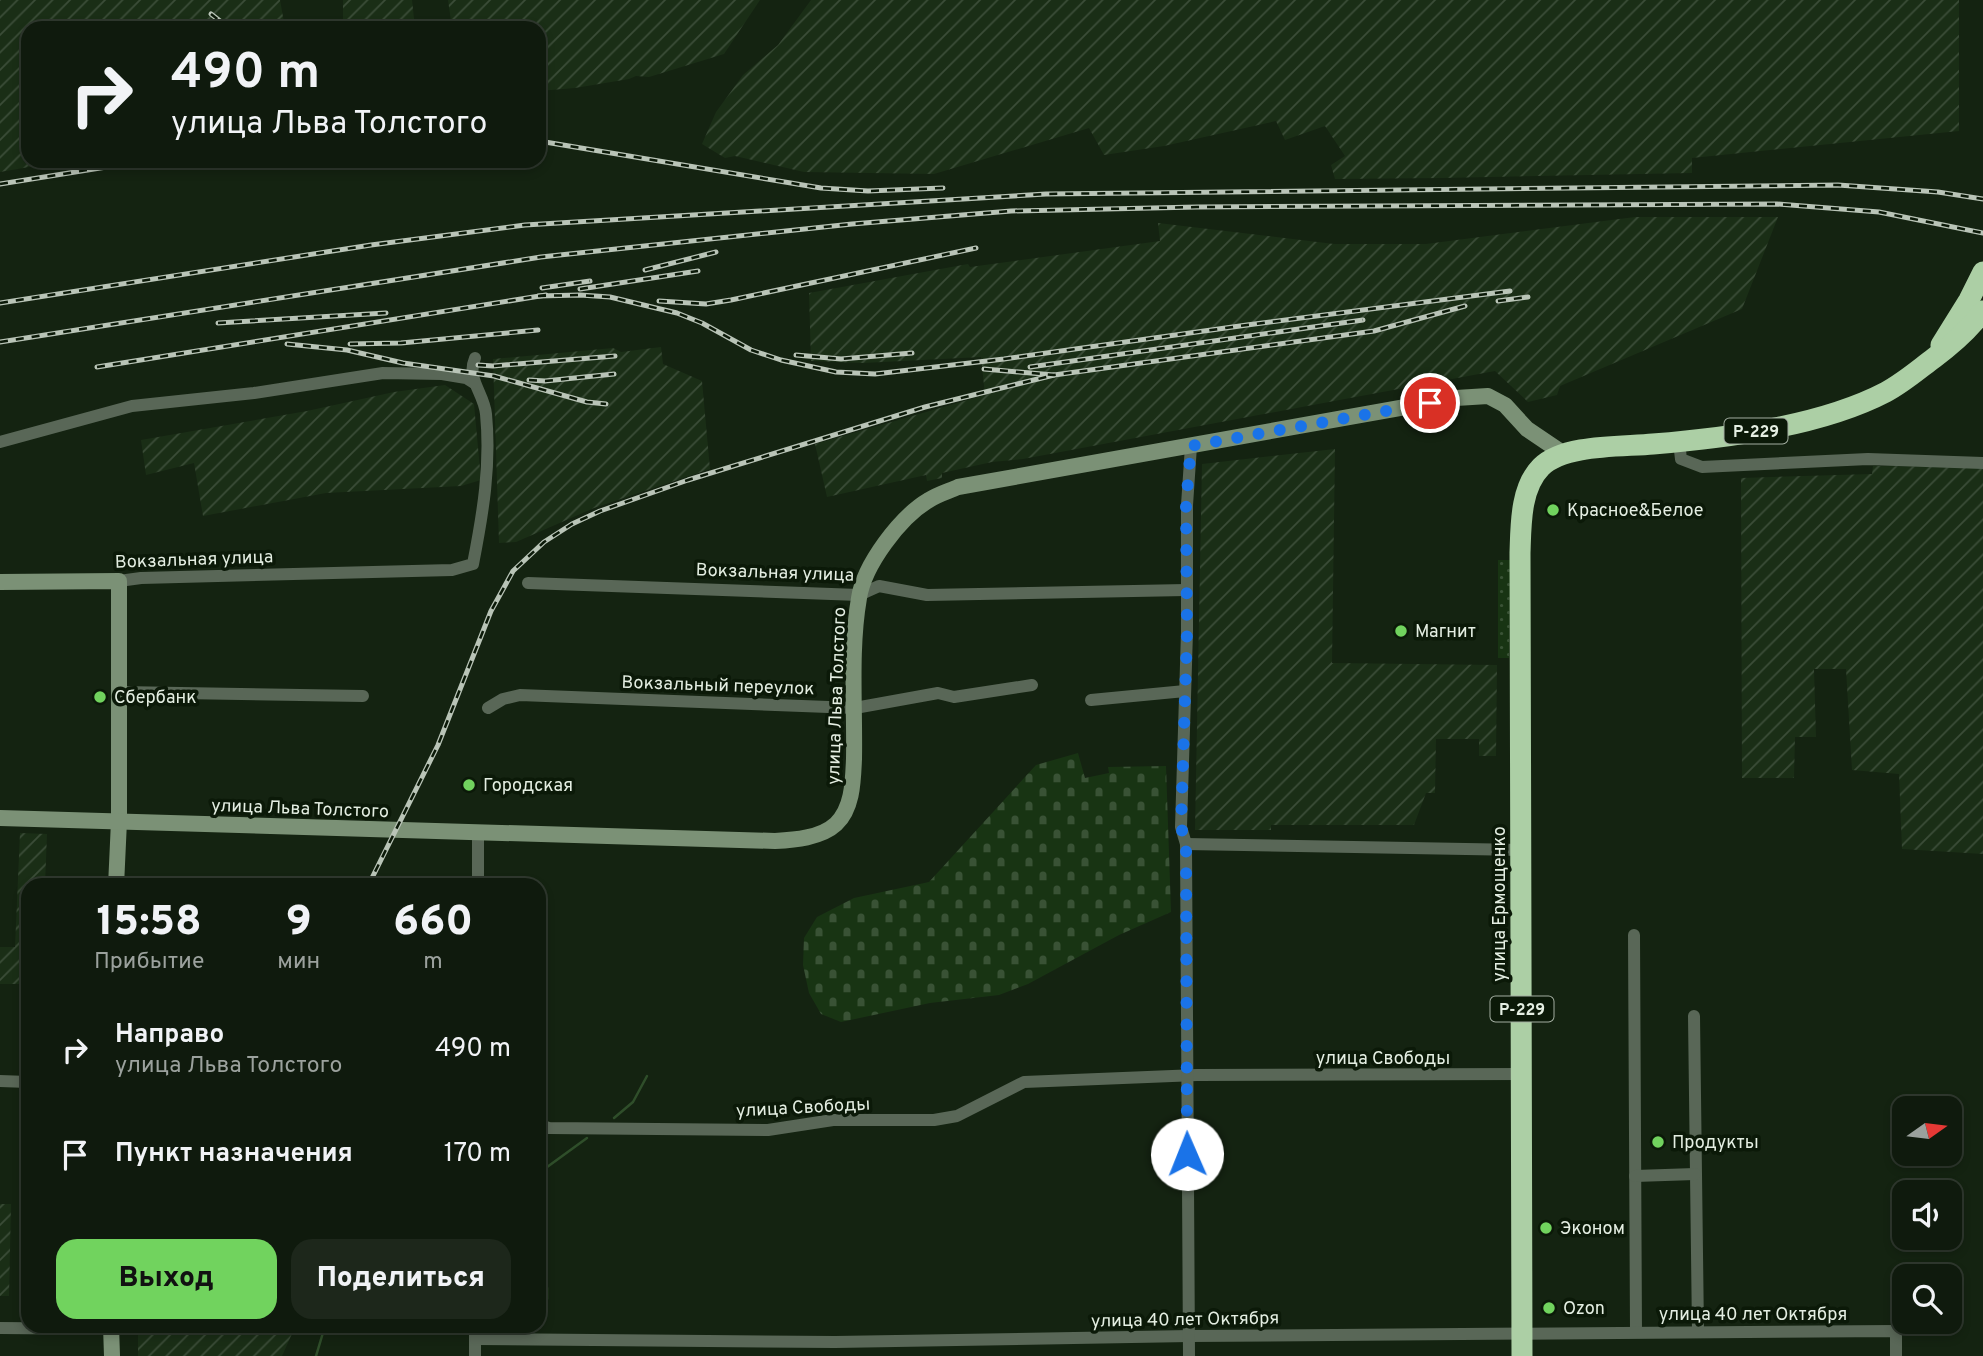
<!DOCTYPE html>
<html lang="ru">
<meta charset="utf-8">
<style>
body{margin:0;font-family:Overpass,sans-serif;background:#1d271b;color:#f1f3f6;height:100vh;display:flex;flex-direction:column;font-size:26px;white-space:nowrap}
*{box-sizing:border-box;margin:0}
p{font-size:23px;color:#9ba19d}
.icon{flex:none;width:38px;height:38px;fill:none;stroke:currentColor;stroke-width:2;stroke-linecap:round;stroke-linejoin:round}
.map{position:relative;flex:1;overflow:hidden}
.drawer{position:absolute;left:21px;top:878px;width:525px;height:455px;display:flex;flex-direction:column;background:#0f1a0d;border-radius:21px;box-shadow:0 4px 10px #0003,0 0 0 2px #2f382e}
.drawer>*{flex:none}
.hud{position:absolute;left:21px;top:21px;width:525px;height:147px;border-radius:21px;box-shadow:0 4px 10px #0003,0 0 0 2px #2f382e;background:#0f1a0d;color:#f1f3f6;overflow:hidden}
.needle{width:46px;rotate:76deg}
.controls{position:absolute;left:1892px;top:1096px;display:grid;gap:14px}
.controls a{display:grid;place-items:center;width:70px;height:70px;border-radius:14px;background:#0f1a0d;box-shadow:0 4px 10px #0003,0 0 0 2px #2f382e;font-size:35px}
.pin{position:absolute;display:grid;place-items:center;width:60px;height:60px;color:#fff;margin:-30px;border:4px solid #fff;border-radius:50%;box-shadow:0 2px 7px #0007}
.me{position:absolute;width:77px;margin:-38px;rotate:359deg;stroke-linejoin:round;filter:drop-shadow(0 0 5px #0008)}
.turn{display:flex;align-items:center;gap:24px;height:147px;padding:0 35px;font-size:32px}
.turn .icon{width:91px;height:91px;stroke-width:2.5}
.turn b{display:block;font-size:49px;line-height:60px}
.eta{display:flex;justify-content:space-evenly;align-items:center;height:119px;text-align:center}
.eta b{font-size:42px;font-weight:800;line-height:49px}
.button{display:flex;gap:14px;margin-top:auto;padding:14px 35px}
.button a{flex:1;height:80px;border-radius:21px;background:#71d35e;color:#111;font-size:28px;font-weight:800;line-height:80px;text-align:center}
.button a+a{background:#1d271b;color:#f1f3f6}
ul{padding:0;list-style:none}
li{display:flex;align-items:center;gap:21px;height:105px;padding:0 35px}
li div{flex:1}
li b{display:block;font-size:26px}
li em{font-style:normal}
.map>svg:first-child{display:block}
.industrial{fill:url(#industrial-furrows)}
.grass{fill:url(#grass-dots)}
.cemetery{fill:url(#cemetery-stones)}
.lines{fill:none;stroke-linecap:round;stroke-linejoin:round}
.stream{stroke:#2f4e2a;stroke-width:2.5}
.street{stroke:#596757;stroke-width:12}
.secondary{stroke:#7b9176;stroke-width:16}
.highway{stroke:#accfa5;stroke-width:21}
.rail-casing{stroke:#b9c4b7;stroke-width:5}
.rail{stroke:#0b1908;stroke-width:2.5;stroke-dasharray:8;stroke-linecap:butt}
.route{stroke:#1a73e8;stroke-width:12;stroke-dasharray:0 21.6}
.poi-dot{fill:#71d35e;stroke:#0b1908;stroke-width:2.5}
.labels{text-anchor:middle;stroke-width:7;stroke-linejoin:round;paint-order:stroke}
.shield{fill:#0b1908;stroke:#a3aea1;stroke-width:2}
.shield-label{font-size:16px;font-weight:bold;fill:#e4eee2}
.poi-label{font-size:18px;fill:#e4eee2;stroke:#0b1908;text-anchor:start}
.street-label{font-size:18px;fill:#e4eee2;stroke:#0b1908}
</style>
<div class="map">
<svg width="1983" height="1356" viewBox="0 0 1983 1356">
<defs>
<pattern id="industrial-furrows" width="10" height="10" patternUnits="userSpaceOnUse" patternTransform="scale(1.75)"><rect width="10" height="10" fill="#1a2e16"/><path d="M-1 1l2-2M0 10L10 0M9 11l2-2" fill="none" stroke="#3b4d38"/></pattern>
<pattern id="grass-dots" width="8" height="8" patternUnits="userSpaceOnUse" patternTransform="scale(1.75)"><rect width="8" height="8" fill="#183413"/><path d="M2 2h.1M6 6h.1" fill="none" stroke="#395235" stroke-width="1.8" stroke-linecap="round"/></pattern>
<pattern id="cemetery-stones" width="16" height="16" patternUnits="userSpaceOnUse" patternTransform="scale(1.75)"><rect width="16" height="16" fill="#183413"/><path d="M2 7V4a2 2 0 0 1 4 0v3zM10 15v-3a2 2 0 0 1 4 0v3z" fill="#395235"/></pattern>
</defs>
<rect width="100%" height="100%" fill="#142311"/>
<g class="industrial">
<polygon points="0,0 280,0 285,28 28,28 28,161 64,161 0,172"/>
<polygon points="343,0 412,0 415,28 343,28"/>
<polygon points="448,0 760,0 724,54 649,77 636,76 629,79 575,88 539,91 539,28 452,28"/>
<polygon points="811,0 1959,0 1959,131 1692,158 1692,173 1442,178 1335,179 1331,165 1345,156 1325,126 1285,140 1276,121 1164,146 1104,155 1089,128 934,174 804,172 735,156 725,158 702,144 716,112 743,75 778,45"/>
<polygon points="1635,217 1778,217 1742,309 1560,386 1557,395 1528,402 1495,371 1023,459 992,462 942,473 942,478 927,481 926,475 827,497 815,444 985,395 981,357 863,363 811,361 809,293 968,264 970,267 1160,241 1158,223 1334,244 1426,244"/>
<polygon points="661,347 663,364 702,381 710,469 594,508 516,542 499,543 493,359 613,348 621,352"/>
<polygon points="445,385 474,404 481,480 461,486 326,493 203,516 194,463 146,475 141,440 307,411 394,392"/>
<polygon points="1335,449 1332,663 1497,665 1496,756 1479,756 1479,739 1436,739 1435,793 1426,793 1414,825 1271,825 1271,830 1195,830 1202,464"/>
<polygon points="1873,466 1983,467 1983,854 1902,849 1899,774 1852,770 1846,669 1814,669 1816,737 1795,737 1794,778 1742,778 1741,478 1872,474"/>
<polygon points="20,833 47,834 45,885 28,886 28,984 0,984 0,947 15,947"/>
<polygon points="0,1204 11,1204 9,1296 0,1296"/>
<polygon points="138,1327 138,1326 295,1327 282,1356 138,1356"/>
</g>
<polygon class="grass" points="1498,560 1510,560 1509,658 1498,658"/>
<polygon class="cemetery" points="1078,753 1085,778 1109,773 1108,767 1166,766 1171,912 1119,935 1028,984 999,995 930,1003 841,1022 821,1014 809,993 803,965 804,938 817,917 854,898 929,882 1036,765"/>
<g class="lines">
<g class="stream">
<polyline points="614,1118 633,1102 647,1076"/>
<polyline points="539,1177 543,1170 587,1138"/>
<polyline points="539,1265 547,1288 547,1299 539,1305"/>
<polyline points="316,1356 325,1326"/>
</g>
<g class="street">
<polyline points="0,442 132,406 254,393 383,373 442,374 466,378 474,383"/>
<polyline points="1679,442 1681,459 1702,467 1868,459 1983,463"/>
<path d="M119,581L141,578L452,570L473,564C483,513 491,465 486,414C484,393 466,379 475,358"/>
<polyline points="528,583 859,595 879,586 927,595 1186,590"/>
<polyline points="120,692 363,696"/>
<polyline points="1091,700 1185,691"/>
<polyline points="488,708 503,699 520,695 855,708 938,693 954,697 1032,685"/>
<polyline points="1186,844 1522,850"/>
<polyline points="478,886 478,832"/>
<polyline points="1634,935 1636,1332"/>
<polyline points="1694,1016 1698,1332"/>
<polyline points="0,1081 28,1082"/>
<polyline points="539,1125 549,1128 768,1130 833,1120 934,1120 957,1116 1024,1082 1197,1075 1522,1074"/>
<polyline points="1635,1176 1695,1174"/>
<polyline points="475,1326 475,1356"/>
<polyline points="0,1328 111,1329"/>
<polyline points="476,1339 835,1342 1190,1336 1896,1331 1896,1356"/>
<polyline points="1189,1356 1186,844 1181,827 1187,632 1187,505 1191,446"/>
</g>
<g class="secondary">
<polyline points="0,582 119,581 119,821 116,886"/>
<path d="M0,818L775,841C794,840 821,838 836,824C853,808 853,780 854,759C855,706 850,650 859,598C864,565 900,517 929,500C938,494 949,491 958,487L1456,398L1488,396L1505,405L1527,429L1564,454"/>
<polyline points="111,1326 112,1356"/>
</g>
<g class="highway">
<polyline points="1941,345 1969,300 1983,272"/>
<path d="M1522,1356L1520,553C1521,526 1520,488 1541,467C1564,444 1622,447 1653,444C1726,438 1821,426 1886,392C1903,383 1918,370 1934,358C1953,344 1969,330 1983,311"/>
</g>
<g class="rail-casing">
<g id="rail">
<polyline points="211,14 229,28"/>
<polyline points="539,141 821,188 868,191 943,188"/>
<polyline points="0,184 144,161"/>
<polyline points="645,270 716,252"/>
<polyline points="542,288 590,281"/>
<polyline points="580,289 698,271"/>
<polyline points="538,296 580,295 610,297 677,313 702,323 751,350 781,360 836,372 875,374 1004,359 1247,325 1510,291"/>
<polyline points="659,301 706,304 731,300 976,248"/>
<polyline points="1498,301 1528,297"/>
<polyline points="0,303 371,245 525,225 1046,194 1838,185 1938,192 1983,199"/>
<polyline points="218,323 386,313"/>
<polyline points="0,342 541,257 852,224 1011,211 1197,207 1777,204 1879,212 1983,233"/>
<polyline points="287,344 347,350 403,363 494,376 587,402 606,404"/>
<polyline points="350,344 401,343 538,330"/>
<polyline points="796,355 841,359 912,353"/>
<polyline points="478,365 493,366 615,356"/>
<polyline points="97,367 546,295"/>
<polyline points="1030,367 1363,320"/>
<polyline points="984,369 1054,375 1374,331 1465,306"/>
<polyline points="529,380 545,381 614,374"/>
<polyline points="368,886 438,745 491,611 513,571 544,542 572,524 600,511 688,480 925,407 1054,375"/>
</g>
</g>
<use href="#rail" class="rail"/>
</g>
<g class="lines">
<polyline class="route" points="1187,1154 1186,844 1181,827 1187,632 1186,505 1191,446 1430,403"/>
</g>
<g class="poi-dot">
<circle cx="1553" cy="510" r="7"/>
<circle cx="1401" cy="631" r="7"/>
<circle cx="100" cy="697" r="7"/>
<circle cx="469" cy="785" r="7"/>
<circle cx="1658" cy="1142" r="7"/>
<circle cx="1546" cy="1228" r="7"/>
<circle cx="1549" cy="1308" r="7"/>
</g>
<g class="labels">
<g class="shield">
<rect x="1724.5" y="418.5" width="63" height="25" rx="5"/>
<rect x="1490.5" y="996.5" width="63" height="25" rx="5"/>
</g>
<g class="shield-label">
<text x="1756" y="437">Р-229</text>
<text x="1522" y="1015">Р-229</text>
</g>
<g class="poi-label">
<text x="1567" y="516">Красное&amp;Белое</text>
<text x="1415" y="637">Магнит</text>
<text x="114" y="703">Сбербанк</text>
<text x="483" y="791">Городская</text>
<text x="1672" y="1148">Продукты</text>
<text x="1560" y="1234">Эконом</text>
<text x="1563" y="1314">Ozon</text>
</g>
<g class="street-label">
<text transform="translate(194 559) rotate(-2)" y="6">Вокзальная улица</text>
<text transform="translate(775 572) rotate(2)" y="6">Вокзальная улица</text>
<text transform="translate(718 685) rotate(2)" y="6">Вокзальный переулок</text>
<text transform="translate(836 696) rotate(-88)" y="6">улица Льва Толстого</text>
<text transform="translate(300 808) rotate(2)" y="6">улица Льва Толстого</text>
<text transform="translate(1499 904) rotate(-90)" y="6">улица Ермощенко</text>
<text x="1383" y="1064">улица Свободы</text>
<text transform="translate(803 1107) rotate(-3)" y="6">улица Свободы</text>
<text x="1753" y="1320">улица 40 лет Октября</text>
<text transform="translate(1185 1319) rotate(-1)" y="6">улица 40 лет Октября</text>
</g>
</g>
</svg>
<div class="controls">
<a><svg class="needle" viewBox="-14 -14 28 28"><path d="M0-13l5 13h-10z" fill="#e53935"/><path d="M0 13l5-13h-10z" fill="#9ba19d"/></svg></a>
<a><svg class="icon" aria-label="sound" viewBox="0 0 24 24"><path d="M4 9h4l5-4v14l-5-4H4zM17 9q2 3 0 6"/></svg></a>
<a><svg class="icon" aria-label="search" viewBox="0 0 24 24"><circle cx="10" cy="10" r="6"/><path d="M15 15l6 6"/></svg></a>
</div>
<div class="pin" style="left:1430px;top:403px;background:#d93025"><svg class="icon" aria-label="arrive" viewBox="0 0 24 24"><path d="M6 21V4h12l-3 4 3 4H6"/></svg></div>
<svg class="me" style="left:1187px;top:1154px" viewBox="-20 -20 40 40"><circle r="19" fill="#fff"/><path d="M0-13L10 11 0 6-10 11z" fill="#1a73e8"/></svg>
<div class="hud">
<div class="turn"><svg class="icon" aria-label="right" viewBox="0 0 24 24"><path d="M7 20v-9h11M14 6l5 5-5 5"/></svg><div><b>490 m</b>улица Льва Толстого</div></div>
</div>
<section class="drawer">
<div class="eta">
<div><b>15:58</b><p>Прибытие</p></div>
<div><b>9</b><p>мин</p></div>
<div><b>660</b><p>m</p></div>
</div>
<ul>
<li><svg class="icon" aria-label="right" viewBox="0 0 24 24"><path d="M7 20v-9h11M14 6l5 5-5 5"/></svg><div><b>Направо</b><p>улица Льва Толстого</p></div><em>490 m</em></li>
<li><svg class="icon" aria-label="arrive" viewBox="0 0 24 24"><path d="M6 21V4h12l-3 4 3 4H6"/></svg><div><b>Пункт назначения</b></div><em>170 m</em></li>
</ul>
<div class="button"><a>Выход</a><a>Поделиться</a></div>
</section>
</div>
